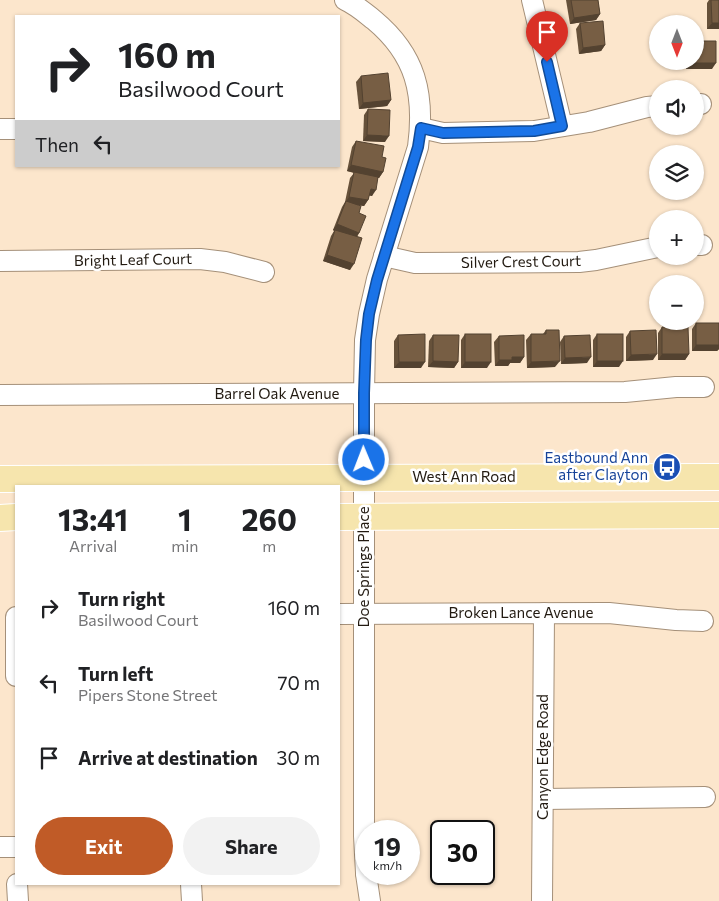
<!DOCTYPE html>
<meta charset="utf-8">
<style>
body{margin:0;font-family:Commissioner,sans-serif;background:#f2f2f2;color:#202124;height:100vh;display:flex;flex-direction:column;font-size:19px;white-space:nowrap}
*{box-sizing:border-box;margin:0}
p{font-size:16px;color:#757577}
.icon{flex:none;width:28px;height:28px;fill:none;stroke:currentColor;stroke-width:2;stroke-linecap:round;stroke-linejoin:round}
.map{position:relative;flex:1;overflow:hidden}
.panel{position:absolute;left:15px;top:485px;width:325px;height:400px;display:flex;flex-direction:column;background:#fff;border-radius:0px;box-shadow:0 1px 4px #0004}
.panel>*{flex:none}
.guide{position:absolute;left:15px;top:15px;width:325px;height:152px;border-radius:0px;box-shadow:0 1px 4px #0004;background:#fff;color:#202124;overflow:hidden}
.needle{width:32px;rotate:180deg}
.fabs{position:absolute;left:649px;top:15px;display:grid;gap:10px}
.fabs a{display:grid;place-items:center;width:55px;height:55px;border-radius:50%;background:#fff;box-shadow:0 1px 4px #0004;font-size:25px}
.speed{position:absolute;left:355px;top:820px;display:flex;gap:10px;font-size:25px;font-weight:700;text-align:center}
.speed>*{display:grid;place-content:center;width:65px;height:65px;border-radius:50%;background:#fff;box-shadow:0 1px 4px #0004;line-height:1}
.speed small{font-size:12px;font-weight:400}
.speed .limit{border:2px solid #111;border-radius:8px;background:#fff;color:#111}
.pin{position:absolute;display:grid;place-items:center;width:42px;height:42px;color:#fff;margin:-51px -21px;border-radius:50% 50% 50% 0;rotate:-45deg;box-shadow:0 0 5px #0007}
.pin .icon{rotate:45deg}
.me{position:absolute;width:55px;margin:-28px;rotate:359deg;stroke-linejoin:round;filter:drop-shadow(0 0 4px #0008)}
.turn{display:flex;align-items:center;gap:18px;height:105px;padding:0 20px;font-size:22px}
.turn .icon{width:65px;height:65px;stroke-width:2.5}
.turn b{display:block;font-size:35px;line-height:42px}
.then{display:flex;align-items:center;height:48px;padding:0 20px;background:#0003;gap:10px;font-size:19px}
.eta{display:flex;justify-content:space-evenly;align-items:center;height:85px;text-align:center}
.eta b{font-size:30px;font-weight:700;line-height:35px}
.primary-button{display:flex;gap:10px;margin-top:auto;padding:10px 20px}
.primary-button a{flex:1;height:58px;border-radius:30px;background:#c05b27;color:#fff;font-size:20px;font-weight:700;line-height:58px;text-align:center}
.primary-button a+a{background:#f2f2f2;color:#202124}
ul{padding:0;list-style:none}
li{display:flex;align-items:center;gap:15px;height:75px;padding:0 20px}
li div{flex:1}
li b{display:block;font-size:19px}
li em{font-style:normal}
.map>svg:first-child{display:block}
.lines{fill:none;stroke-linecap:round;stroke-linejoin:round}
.minor-casing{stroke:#a59079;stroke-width:22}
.major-casing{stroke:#fff;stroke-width:28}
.minor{stroke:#fff;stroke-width:20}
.major{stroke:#f6e5ad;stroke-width:26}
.wall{fill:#66513a}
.shaded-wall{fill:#534230}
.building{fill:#775e44;stroke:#534230}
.route-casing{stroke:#114b97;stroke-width:12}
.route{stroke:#1a73e8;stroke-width:9}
.labels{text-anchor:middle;stroke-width:5;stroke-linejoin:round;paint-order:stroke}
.street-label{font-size:15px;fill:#221a11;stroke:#fff}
.transit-label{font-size:15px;fill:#164399;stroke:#fff;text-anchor:end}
</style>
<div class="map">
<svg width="719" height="901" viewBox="0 0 719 901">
<rect width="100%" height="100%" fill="#fce6cc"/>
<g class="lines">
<g class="minor-casing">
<g id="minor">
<path d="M345,0C356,5 364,12 374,20C416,55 425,94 418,147L377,279L369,314L365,340L364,393V836L366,873"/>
<polyline points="532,0 562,126"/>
<polyline points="695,104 701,104"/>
<polyline points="421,128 443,133 534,131 589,122 647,107 658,106"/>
<polyline points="0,129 16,129"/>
<polyline points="695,245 702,245"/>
<polyline points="384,256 415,263 579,262 596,260 658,247"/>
<polyline points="0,261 200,259 225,262 264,272"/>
<polyline points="0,395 625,392 676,387 704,387"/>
<polyline points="339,614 609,613 676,620 703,621"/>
<polyline points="16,617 16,676"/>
<polyline points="543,799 705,797"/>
<polyline points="0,847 16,847"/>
<polyline points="366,874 370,901"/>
<polyline points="17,884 18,901"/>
<polyline points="191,884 192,901"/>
<polyline points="542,901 544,613"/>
</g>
</g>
<g class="major-casing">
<g id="major">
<polyline points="0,479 719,477"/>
<polyline points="339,517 719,515"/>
<polyline points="0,518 16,517"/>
</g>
</g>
<use href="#minor" class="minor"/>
<use href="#major" class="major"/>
</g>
<g class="wall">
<polygon points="566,0 598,0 600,14 596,20 570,24"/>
<polygon points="709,0 719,0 719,29 707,29 707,3"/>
<polygon points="580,23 605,45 601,51 579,54 576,29"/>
<polygon points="686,61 695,61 712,69 686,69"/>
<polygon points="361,76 391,100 387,106 359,109 356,82"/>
<polygon points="368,109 385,142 363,141 364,115"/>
<polygon points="356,141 382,157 383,172 379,178 378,178 372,196 369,195 368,200 364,206 357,205 359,213 359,233 357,237 350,270 323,261 331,236 334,231 333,230 342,207 345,202 350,178 354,173 347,171 352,147"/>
<polygon points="696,323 719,323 719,349 717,351 692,351 692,329"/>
<polygon points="662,327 689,354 685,360 658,360 658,333"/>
<polygon points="546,330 555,367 527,368 526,340 531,334 543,334"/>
<polygon points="630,331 653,360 626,361 626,337"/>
<polygon points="465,334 487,368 461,368 461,340"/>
<polygon points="597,334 619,367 593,367 593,340"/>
<polygon points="398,335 421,368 394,368 394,341"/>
<polygon points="433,335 458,362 454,368 428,367 429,341"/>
<polygon points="499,336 524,357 520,363 510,363 508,366 495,366 494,342"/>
<polygon points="564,336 587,363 561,364 560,342"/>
</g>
<g class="shaded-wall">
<polygon points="600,14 596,20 570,24 574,18"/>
<polygon points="712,23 719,23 719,29 707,29"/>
<polygon points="605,45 601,51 579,54 583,48"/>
<polygon points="691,63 716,63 712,69 686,69"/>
<polygon points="391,100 387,106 359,109 363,103"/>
<polygon points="367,135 389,136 385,142 363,141"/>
<polygon points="351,165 383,172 379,178 347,171"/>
<polygon points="371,189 376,190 372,196 367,195"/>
<polygon points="349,197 368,200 364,206 345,203"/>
<polygon points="337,224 359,233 355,239 333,230"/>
<polygon points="327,255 354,264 350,270 323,261"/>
<polygon points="696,345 719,345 719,349 717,351 692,351"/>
<polygon points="657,354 653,360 626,361 631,355"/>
<polygon points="662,354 689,354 685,360 658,360"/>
<polygon points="512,357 524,357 520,363 510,363 508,366 495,366 499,360"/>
<polygon points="591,357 587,363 561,364 565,358"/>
<polygon points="433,361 458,362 454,368 428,367"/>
<polygon points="560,361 555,367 527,368 531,362"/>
<polygon points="597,361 623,361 619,367 593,367"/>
<polygon points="399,362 425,362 421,368 394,368"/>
<polygon points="465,362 491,362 487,368 461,368"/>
</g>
<g class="building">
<polygon points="571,0 598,0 600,14 574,18"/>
<polygon points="711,0 719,0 719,23 712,23"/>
<polygon points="603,21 605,45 583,48 580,23"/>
<polygon points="695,41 716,41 716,63 691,63 691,61 695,61"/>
<polygon points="388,73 391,100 363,103 361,76"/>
<polygon points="368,109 390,110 389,136 367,135"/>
<polygon points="356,141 384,146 382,157 386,158 383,172 351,165"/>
<polygon points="354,172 378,177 376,190 371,189 368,200 349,197"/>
<polygon points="346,201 361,206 359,213 366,216 359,233 337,224"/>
<polygon points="335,230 362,238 354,264 327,255"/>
<rect x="696" y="323" width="23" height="22"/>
<polygon points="662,327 688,327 689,354 662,354"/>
<polygon points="546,330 559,330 560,361 531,362 531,334 546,334"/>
<polygon points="656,330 657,354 631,355 630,331"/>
<polygon points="425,334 425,362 399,362 398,335"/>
<rect x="465" y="334" width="26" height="28"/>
<rect x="597" y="334" width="26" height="27"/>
<polygon points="433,335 459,335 458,362 433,361"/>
<polygon points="524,335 524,357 512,357 512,360 499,360 499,336"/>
<polygon points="590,335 591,357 565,358 564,336"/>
</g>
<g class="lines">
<g class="route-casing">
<polyline id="route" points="364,460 364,393 366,340 369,314 377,280 418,147 421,128 443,133 534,131 562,126 547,62"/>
</g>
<use href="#route" class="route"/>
</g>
<defs>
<g id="bus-disc" transform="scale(1.4375)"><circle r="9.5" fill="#1a4fb4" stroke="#fff"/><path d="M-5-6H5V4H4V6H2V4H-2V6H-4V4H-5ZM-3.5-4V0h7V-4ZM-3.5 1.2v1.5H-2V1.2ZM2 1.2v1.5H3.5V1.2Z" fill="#fff"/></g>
</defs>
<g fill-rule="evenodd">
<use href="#bus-disc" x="667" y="467"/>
</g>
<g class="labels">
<g class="street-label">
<text transform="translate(133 260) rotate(-1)" y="5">Bright Leaf Court</text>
<text transform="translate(521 262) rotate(-1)" y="5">Silver Crest Court</text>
<text x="277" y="399">Barrel Oak Avenue</text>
<text x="464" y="482">West Ann Road</text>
<text transform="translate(364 567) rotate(-90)" y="5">Doe Springs Place</text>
<text x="521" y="618">Broken Lance Avenue</text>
<text transform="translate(543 757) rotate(-90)" y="5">Canyon Edge Road</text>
</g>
<g class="transit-label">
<text x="648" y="463">Eastbound Ann<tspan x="648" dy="17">after Clayton</tspan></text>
</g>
</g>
</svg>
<div class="fabs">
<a><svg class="needle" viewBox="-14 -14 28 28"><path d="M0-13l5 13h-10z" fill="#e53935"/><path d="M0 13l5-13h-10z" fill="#757577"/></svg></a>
<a><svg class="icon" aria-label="sound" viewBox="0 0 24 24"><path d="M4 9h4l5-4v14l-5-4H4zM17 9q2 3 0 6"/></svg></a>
<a><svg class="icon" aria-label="layers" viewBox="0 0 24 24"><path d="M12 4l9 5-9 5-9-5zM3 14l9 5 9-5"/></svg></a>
<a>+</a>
<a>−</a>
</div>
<div class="speed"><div>19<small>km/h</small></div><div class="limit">30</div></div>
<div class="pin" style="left:547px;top:62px;background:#d93025"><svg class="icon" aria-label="arrive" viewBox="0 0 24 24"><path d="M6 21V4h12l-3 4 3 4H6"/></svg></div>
<svg class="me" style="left:364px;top:460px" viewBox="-20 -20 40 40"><circle r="17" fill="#1a73e8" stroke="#fff" stroke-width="3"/><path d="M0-11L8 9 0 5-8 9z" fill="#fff"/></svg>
<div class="guide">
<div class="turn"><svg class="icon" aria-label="right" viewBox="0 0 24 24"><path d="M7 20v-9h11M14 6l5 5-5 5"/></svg><div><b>160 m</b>Basilwood Court</div></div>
<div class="then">Then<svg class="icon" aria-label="left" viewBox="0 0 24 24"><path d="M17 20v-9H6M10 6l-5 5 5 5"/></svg></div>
</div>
<section class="panel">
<div class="eta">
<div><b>13:41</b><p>Arrival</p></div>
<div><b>1</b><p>min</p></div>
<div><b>260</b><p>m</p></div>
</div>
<ul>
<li><svg class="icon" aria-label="right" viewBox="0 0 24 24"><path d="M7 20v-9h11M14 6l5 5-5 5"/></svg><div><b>Turn right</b><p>Basilwood Court</p></div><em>160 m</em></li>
<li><svg class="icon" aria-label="left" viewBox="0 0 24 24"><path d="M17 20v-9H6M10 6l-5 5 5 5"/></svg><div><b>Turn left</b><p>Pipers Stone Street</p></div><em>70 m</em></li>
<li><svg class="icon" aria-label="arrive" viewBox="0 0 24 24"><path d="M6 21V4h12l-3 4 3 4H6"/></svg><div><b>Arrive at destination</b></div><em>30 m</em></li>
</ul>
<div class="primary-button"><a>Exit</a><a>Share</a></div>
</section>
</div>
